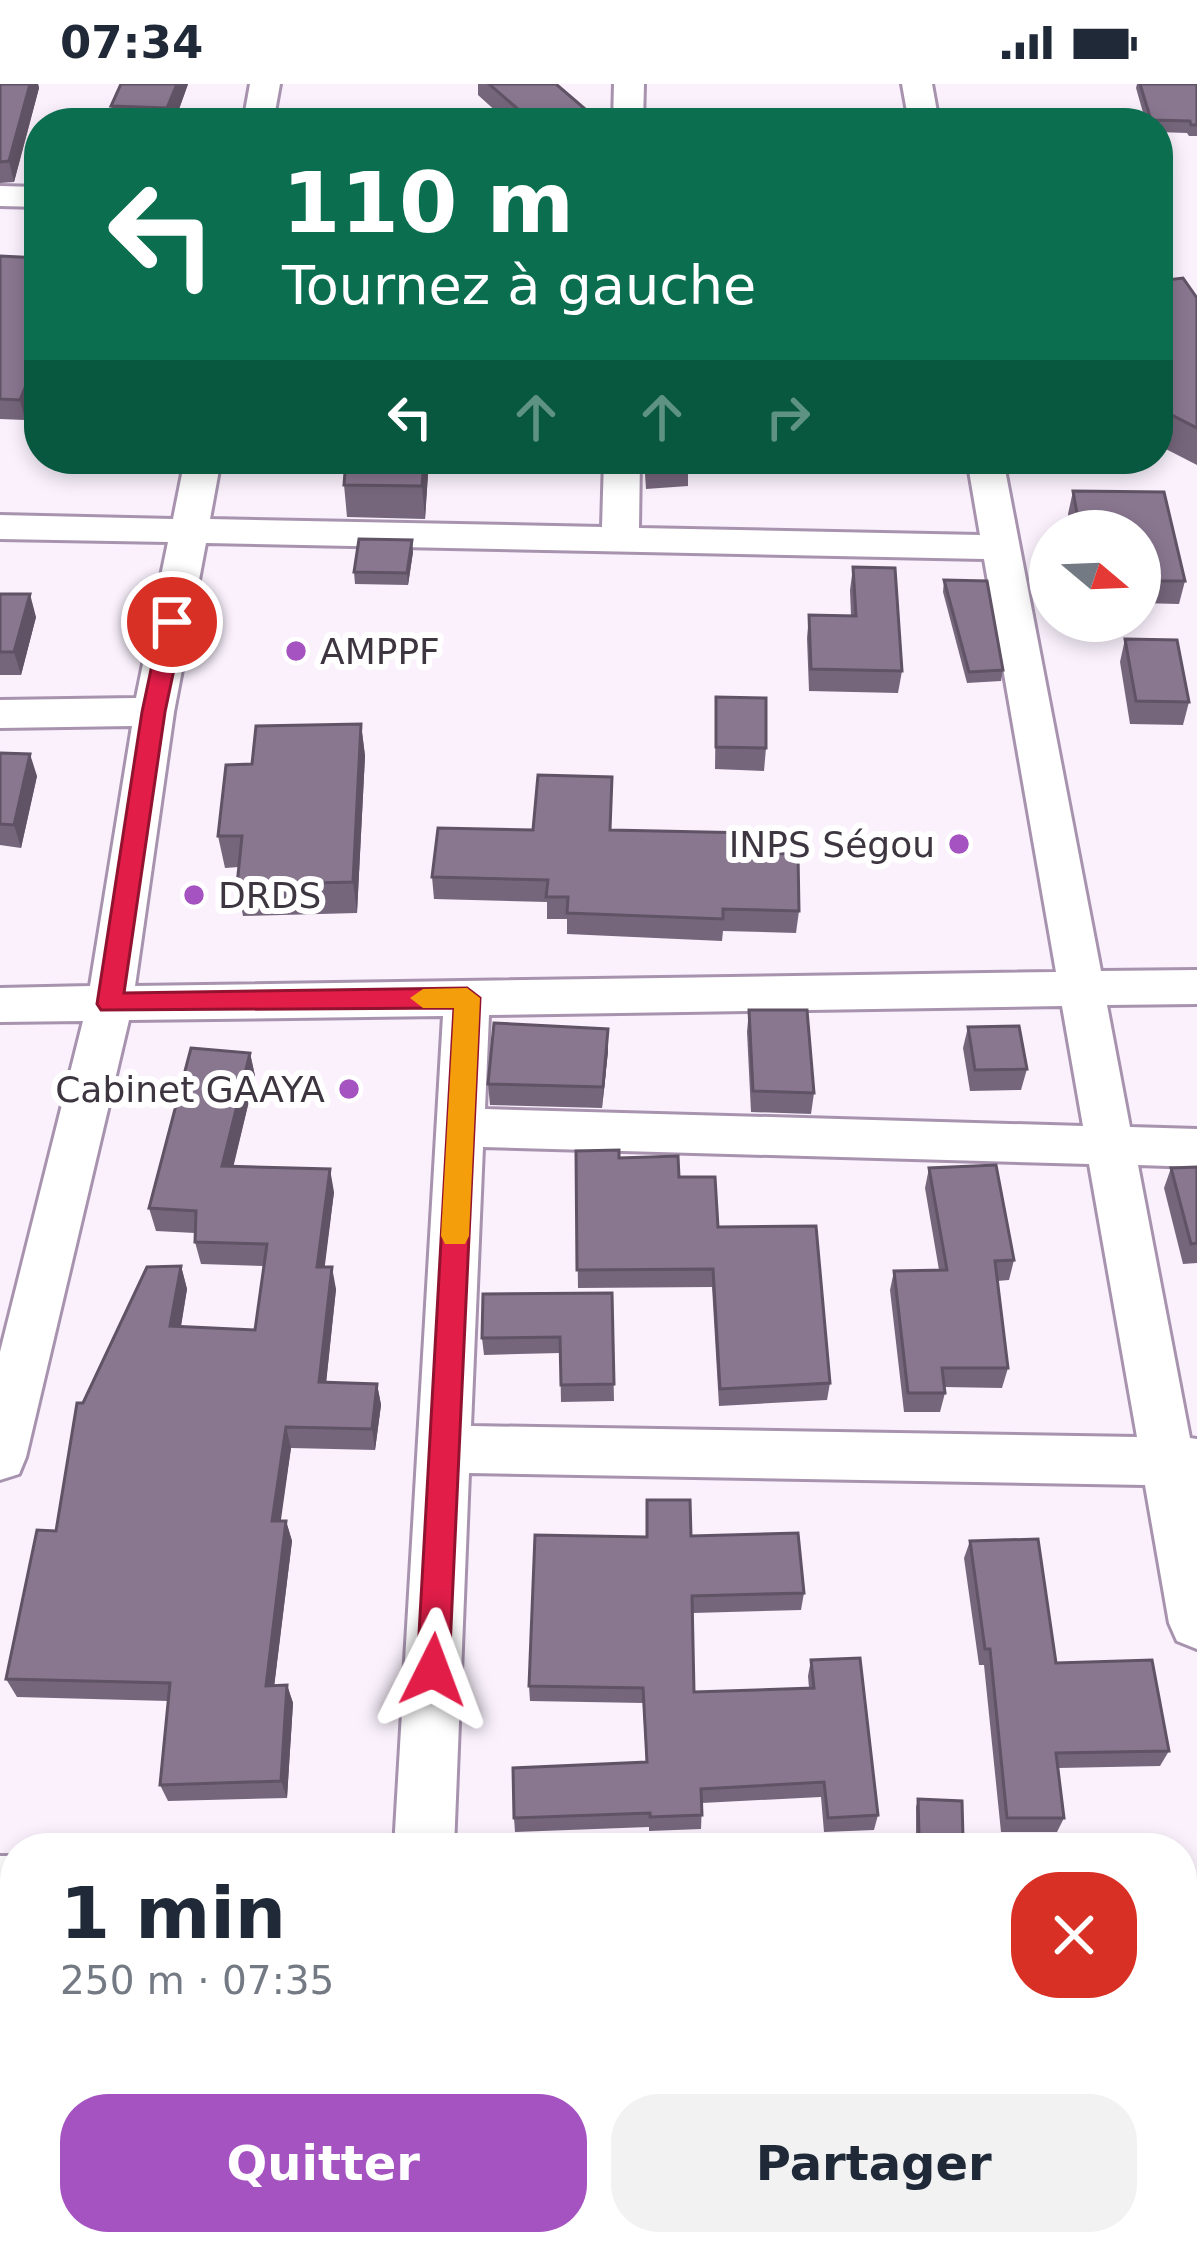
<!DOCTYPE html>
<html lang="fr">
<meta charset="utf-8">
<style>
body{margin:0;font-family:"DejaVu Sans",sans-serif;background:#f2f2f3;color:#1f2937;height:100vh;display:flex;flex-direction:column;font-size:45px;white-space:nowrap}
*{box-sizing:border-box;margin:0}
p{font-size:39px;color:#747a83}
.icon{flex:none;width:66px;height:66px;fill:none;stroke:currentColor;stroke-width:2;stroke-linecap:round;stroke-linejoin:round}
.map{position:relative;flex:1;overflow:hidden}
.side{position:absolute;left:0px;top:1749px;width:1197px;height:423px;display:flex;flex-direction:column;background:#fff;border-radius:48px 48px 0 0;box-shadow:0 6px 18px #0003}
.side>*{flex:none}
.hud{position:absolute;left:24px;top:24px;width:1149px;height:366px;border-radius:48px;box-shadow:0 6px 18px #0003;background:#0b6e4f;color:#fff;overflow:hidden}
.needle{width:78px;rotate:109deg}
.tools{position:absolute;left:1029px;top:426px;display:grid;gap:24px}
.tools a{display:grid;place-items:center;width:132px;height:132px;border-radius:50%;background:#fff;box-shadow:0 6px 18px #0003;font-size:60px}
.pin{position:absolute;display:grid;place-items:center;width:102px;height:102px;color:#fff;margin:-51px;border:6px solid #fff;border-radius:50%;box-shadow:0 3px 12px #0007}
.me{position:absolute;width:132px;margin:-66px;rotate:3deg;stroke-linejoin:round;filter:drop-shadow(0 0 9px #0008)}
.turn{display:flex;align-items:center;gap:42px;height:252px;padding:0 60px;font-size:54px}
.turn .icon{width:156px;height:156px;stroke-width:2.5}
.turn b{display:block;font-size:84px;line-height:102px}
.lanes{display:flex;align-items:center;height:114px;padding:0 60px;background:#0003;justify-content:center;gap:60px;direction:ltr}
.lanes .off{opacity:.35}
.round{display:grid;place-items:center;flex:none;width:126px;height:126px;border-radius:48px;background:#f2f2f3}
.headline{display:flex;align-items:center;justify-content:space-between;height:204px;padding:0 60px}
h1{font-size:72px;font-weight:800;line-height:90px}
.primary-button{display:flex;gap:24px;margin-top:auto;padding:24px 60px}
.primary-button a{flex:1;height:138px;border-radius:48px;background:#a653c2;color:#fff;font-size:48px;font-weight:800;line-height:138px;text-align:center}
.primary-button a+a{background:#f2f2f3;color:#1f2937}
.status{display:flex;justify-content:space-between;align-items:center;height:84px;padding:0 60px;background:#fff;direction:ltr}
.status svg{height:33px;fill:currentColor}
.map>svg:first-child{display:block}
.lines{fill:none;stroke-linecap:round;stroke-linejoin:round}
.minor-casing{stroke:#a793ae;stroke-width:6}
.minor{fill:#fff;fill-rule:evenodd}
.wall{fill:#76667c}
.shaded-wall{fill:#605365}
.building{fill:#897790;stroke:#605365;stroke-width:3}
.route{fill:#e11d48;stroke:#92132f;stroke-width:3}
.slow{fill:#f59e0b}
.poi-dot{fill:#a653c2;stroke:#fff;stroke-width:4.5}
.labels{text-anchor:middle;stroke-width:12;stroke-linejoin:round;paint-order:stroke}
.poi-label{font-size:36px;fill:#3d3540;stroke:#fff;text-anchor:start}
</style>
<div class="status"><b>07:34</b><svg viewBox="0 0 49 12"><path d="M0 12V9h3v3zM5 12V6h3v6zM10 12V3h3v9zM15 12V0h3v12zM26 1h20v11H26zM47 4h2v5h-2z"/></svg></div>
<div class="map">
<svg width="1197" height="2171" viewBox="0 0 1197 2171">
<rect width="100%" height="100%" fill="#faf1fd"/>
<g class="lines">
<g class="minor-casing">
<g id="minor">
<polygon points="250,0 280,0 273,39 243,39"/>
<polygon points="614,0 644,0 643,39 613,39"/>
<polygon points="902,0 932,0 939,39 909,39"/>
<polygon points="0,102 39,103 39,123 0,122"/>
<path d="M185,375H221L210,435L602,443L604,375H640L639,444L980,451L967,375H1003L1101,887L1197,886V920L1107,921L1130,1043L1197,1045V1083L1138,1081L1190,1354L1197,1355V1565L1177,1557L1169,1539L1145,1401L469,1389L454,1764H394L443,932L129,936L26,1373L19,1390L0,1396V1268L83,937L0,938V904L90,902L132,642L0,644V616L136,614L168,458L0,455V431L173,435ZM206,459L984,475L1056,888L135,902L174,628ZM1062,922L1083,1042L485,1025L489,931ZM483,1063L1089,1080L1137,1353L471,1342Z"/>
<rect x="0" y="1772" width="15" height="60"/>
<rect x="1182" y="1799" width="15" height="60"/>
<polygon points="371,2157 437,2157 436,2171 370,2171"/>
</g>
</g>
<use href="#minor" class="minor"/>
</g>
<g class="wall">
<polygon points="0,0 38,0 39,4 14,98 0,99"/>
<polygon points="121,0 188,0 174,39 115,39 111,22"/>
<polygon points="478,0 556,0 591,30 591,39 509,39 478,11"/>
<polygon points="1137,0 1197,0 1197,52 1189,52 1187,49 1158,48 1158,39 1146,39 1136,4"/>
<polygon points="0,172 25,336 0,335"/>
<polygon points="1158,197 1197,214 1197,381 1158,361"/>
<polygon points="346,375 429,375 425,435 347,433 344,401"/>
<polygon points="644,375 688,375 688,402 646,405"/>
<polygon points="1073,407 1164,408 1185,497 1179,520 1140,519 1140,447 1071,447 1068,430"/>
<polygon points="413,468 408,501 355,500 354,488"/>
<polygon points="853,483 902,587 898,609 809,607 807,554 809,531 851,532 850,506"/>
<polygon points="944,496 1003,586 1001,597 967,599 943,508"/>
<polygon points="0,510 36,533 21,591 0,591"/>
<polygon points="1125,555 1189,618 1183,641 1130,640 1120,578"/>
<polygon points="716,613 766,664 764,687 715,685"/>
<polygon points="361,640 365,672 357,829 243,832 237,801 239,783 225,784 218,752 252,680"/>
<polygon points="0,669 37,692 21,764 0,761"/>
<polygon points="533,746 611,746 752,769 799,827 796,849 723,847 722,857 567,850 567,835 547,835 547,818 434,815 432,793"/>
<polygon points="749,926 814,1009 811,1030 751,1028 747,948"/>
<polygon points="968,943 1027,985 1021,1006 970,1007 963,964"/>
<polygon points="608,967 602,1024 490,1021 488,1000"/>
<polygon points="250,969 255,992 233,1082 334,1108 324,1183 336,1205 326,1298 377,1300 381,1321 375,1366 291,1364 280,1437 286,1437 292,1457 274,1602 287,1601 293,1619 287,1714 168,1717 160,1701 168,1617 17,1613 6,1595 56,1447 83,1319 181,1182 187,1205 181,1243 255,1246 264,1182 201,1180 195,1158 195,1149 156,1147 149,1124"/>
<polygon points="576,1067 619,1074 679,1093 718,1143 830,1299 827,1316 719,1322 712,1203 578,1204"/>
<polygon points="1197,1083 1197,1179 1183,1180 1164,1104 1171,1084"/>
<polygon points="929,1084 1014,1176 1009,1196 997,1197 1008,1284 1002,1304 944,1303 945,1309 940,1328 904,1328 890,1206 894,1187 939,1186 925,1104"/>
<polygon points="612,1209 614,1317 561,1318 560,1269 484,1271 482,1254"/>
<polygon points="691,1452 804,1509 801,1526 693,1529 694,1608 809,1604 808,1592 811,1576 878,1731 874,1746 824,1748 821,1713 702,1719 701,1745 649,1747 649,1743 515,1748 514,1734 646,1678 643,1619 530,1617 529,1602 646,1453"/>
<polygon points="970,1457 1056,1579 1169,1667 1160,1682 1058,1684 1064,1734 1057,1748 1001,1748 984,1581 979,1581 964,1474"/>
<polygon points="918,1715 963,1754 960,1762 916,1759 916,1723"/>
<polygon points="1182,1878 1197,2171 1132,2171 1129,2157 1182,2157"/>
<polygon points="938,2157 1045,2157 1046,2162 1039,2169 940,2171"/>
</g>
<g class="shaded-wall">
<polygon points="30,0 38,0 39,4 14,98 9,77"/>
<polygon points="177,0 188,0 174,39 170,39 167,24"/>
<polygon points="591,30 591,39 562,39"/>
<polygon points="39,269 39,301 25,336 20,316"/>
<polygon points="424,375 429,375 425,435 422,402"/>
<polygon points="412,456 413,468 408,501 407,489"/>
<polygon points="30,510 36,533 21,591 14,568"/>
<polygon points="361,640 365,672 357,829 353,798"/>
<polygon points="30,670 37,692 21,764 14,741"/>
<polygon points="608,945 608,967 602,1024 603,1003"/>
<polygon points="250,969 255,992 228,1105 222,1082"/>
<polygon points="330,1085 334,1108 322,1205 317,1183"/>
<polygon points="181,1182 187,1205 177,1264 170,1242"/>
<polygon points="332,1183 336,1205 324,1319 319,1298"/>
<polygon points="377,1300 381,1321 375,1366 372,1345"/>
<polygon points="286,1343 291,1364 278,1457 272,1437"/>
<polygon points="286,1437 292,1457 272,1620 266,1602"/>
<polygon points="287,1601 293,1619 287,1714 281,1697"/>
<polygon points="54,2157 65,2157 63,2171 51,2171"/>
<polygon points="289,2157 295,2157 294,2171 288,2171"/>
</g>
<g class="building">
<polygon points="0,0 30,0 9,77 0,78"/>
<polygon points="121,0 177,0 167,24 111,22"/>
<polygon points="489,0 556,0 591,30 562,39 534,39"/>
<polygon points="1140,0 1197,0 1197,41 1191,41 1190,37 1151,36"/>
<polygon points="0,172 39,174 39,269 20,316 0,315"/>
<polygon points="1183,194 1197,214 1197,344 1158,324 1158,197"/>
<polygon points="346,375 424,375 422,402 344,401"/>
<polygon points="646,375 688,375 689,380 647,383"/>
<polygon points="1073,407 1164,408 1185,497 1140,497 1140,447 1080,447"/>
<polygon points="359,455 412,456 407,489 354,488"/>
<polygon points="853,483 895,484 902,587 811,585 809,531 856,532"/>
<polygon points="944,496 987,497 1003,586 969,588"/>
<polygon points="0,510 30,510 14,568 0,568"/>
<polygon points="1125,555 1177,556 1189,618 1136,617"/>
<polygon points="716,613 766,614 766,664 716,663"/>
<polygon points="361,640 353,798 237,801 242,752 218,752 226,681 252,680 256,642"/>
<polygon points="0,669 30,670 14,741 0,740"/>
<polygon points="538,691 612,693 610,746 752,749 752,769 798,770 799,827 723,825 723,835 567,829 568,813 546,813 548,796 432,793 438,744 533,746"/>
<polygon points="749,926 807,926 814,1009 753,1007"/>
<polygon points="494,939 608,945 603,1003 488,1000"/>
<polygon points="1019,942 1027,985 975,986 968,943"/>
<polygon points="191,964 250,969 222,1082 330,1085 317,1183 332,1183 319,1298 377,1300 372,1345 286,1343 272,1437 286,1437 266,1602 287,1601 281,1697 160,1701 170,1599 6,1595 37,1446 56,1447 77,1319 83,1319 147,1183 181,1182 170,1242 255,1246 267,1160 195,1158 196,1127 149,1124"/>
<polygon points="619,1066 619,1074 678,1072 679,1093 715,1093 718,1143 816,1142 830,1299 720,1305 713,1185 577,1186 576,1067"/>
<polygon points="996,1081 1014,1176 995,1177 1008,1284 942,1284 945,1309 908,1309 894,1187 947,1186 929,1084"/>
<polygon points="1197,1083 1197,1159 1191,1160 1171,1084"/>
<polygon points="612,1209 614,1300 561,1301 560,1253 482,1254 483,1210"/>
<polygon points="647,1416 690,1416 691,1452 798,1449 804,1509 692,1512 694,1608 814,1604 811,1576 860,1574 878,1731 828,1734 824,1698 701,1705 702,1731 650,1733 650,1729 514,1734 513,1684 647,1678 643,1604 529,1602 535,1451 647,1453"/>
<polygon points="1038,1455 1056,1579 1152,1576 1169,1667 1056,1669 1064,1734 1007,1734 990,1565 985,1565 970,1457"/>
<polygon points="918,1715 962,1717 963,1754 919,1751"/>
<polygon points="1182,1878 1197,1878 1197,2171 1141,2171 1139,2157 1182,2157 1182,2116 1190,2116 1182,2070 1182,1959 1185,1958 1182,1941"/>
<polygon points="15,2077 15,2157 54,2157 51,2171 0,2171 0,2121 3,2105 8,2106"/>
<polygon points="202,2157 289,2157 288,2171 201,2171"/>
<polygon points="741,2157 817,2157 818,2171 741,2171"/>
<polygon points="944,2157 1045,2157 1046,2162 989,2166 990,2171 946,2171"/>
</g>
<polygon class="route" points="172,530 184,538 165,628 124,909 467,904 480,914 449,1586 444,1597 433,1602 422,1597 417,1586 454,924 101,926 97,920 142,628 161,538"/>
<polygon class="slow" points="467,904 480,914 469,1152 465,1160 445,1160 441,1152 454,924 423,924 410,914 423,905"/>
<g class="poi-dot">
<circle cx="296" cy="567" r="12"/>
<circle cx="959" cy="760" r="12"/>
<circle cx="194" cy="811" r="12"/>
<circle cx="349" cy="1005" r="12"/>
</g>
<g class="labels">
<g class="poi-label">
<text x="320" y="580">AMPPF</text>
<text x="935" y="773" text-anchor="end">INPS Ségou</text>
<text x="218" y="824">DRDS</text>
<text x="325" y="1018" text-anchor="end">Cabinet GAAYA</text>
</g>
</g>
</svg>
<div class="tools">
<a><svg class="needle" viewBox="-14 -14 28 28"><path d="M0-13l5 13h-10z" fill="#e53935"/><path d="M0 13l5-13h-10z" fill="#747a83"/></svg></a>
</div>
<div class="pin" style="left:172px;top:538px;background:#d93025"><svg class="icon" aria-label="arrive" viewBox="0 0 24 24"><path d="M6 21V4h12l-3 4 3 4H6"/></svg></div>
<svg class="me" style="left:433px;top:1586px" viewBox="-20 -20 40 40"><path d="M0-17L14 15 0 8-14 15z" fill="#e11d48" stroke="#fff" stroke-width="4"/></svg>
<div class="hud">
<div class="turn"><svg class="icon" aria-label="left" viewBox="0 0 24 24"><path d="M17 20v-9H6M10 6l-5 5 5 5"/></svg><div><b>110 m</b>Tournez à gauche</div></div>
<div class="lanes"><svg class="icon" aria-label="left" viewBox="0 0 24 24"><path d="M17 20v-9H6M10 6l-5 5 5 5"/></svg><svg class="icon off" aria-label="ahead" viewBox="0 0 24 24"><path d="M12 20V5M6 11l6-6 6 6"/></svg><svg class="icon off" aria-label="ahead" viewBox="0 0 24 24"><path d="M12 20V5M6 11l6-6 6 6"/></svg><svg class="icon off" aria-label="right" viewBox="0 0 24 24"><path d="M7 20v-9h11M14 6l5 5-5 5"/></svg></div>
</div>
<section class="side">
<div class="headline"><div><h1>1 min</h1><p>250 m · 07:35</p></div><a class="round" style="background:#d93025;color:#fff"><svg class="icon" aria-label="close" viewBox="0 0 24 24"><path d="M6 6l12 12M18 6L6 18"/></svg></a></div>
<div class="primary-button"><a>Quitter</a><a>Partager</a></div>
</section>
</div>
